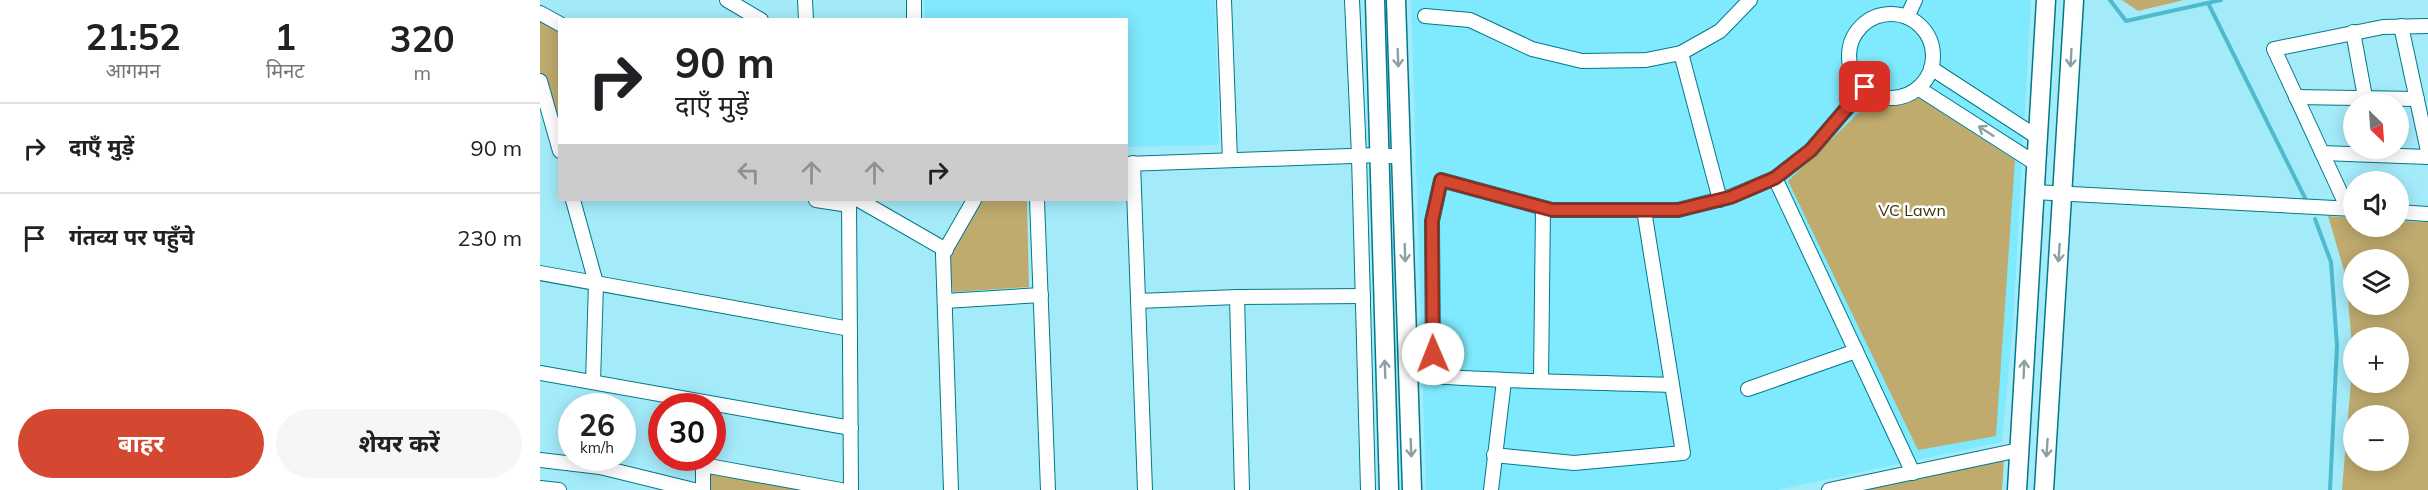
<!DOCTYPE html>
<html lang="hi">
<meta charset="utf-8">
<style>
body{margin:0;font-family:Mulish,"Noto Sans Devanagari",sans-serif;background:#f6f6f6;color:#202124;height:100vh;display:flex;flex-direction:column;font-size:22px;white-space:nowrap}
*{box-sizing:border-box;margin:0}
p{font-size:20px;color:#757577}
.icon{flex:none;width:33px;height:33px;fill:none;stroke:currentColor;stroke-width:2;stroke-linecap:round;stroke-linejoin:round}
.map{position:relative;flex:1;overflow:hidden}
.sheet{display:flex;flex-direction:column;background:#fff;width:540px}
.sheet>*{flex:none}
.hud{position:absolute;left:18px;top:18px;width:570px;height:183px;border-radius:0px;box-shadow:0 3px 15px #0003;background:#fff;color:#202124;overflow:hidden}
.needle{width:39px;rotate:155deg}
.fabs{position:absolute;left:1803px;top:93px;display:grid;gap:12px}
.fabs a{display:grid;place-items:center;width:66px;height:66px;border-radius:50%;background:#fff;box-shadow:0 3px 15px #0003;font-size:30px}
.speed{position:absolute;left:18px;top:393px;display:flex;gap:12px;font-size:30px;font-weight:700;text-align:center}
.speed>*{display:grid;place-content:center;width:78px;height:78px;border-radius:50%;background:#fff;box-shadow:0 3px 15px #0003;line-height:1}
.speed small{font-size:15px;font-weight:400}
.speed .limit{border:9px solid #d22;background:#fff;color:#111}
.pin{position:absolute;display:grid;place-items:center;width:51px;height:51px;color:#fff;margin:-26px;border-radius:12px;box-shadow:0 3px 9px #0006}
.me{position:absolute;width:66px;margin:-33px;rotate:359deg;stroke-linejoin:round;filter:drop-shadow(0 0 4px #0008)}
.turn{display:flex;align-items:center;gap:21px;height:126px;padding:0 18px;font-size:27px}
.turn .icon{width:78px;height:78px;stroke-width:2.5}
.turn b{display:block;font-size:42px;line-height:51px}
.lanes{display:flex;align-items:center;height:57px;padding:0 18px;background:#0003;justify-content:center;gap:30px;direction:ltr}
.lanes .off{opacity:.35}
.eta{display:flex;justify-content:space-evenly;align-items:center;height:102px;text-align:center}
.eta b{font-size:36px;font-weight:700;line-height:42px}
.primary-button{display:flex;gap:12px;margin-top:auto;padding:12px 18px}
.primary-button a{flex:1;height:69px;border-radius:36px;background:#d44832;color:#fff;font-size:24px;font-weight:700;line-height:69px;text-align:center}
.primary-button a+a{background:#f6f6f6;color:#202124}
ul{padding:0;list-style:none}
li{display:flex;align-items:center;gap:18px;height:90px;padding:0 18px;border-top:2px solid #e0e0e0}
li div{flex:1}
li b{display:block;font-size:22px}
li em{font-style:normal}
main{display:flex;flex:1;min-height:0}
.map>svg:first-child{display:block}
.built{fill:#7fe9fd}
.green{fill:#bfab6e;fill-rule:evenodd}
.lines{fill:none;stroke-linecap:round;stroke-linejoin:round}
.stream{stroke:#4fbace;stroke-width:4}
.street-casing{stroke:#00798a;stroke-width:16}
.secondary-casing{stroke:#00798a;stroke-width:21}
.street{stroke:#fff;stroke-width:14}
.secondary{stroke:#fff;stroke-width:18}
.oneway{stroke:#8ca0a4}
.route-casing{stroke:#8a2f20;stroke-width:15}
.route{stroke:#d44832;stroke-width:10}
.labels{text-anchor:middle;stroke-width:5;stroke-linejoin:round;paint-order:stroke}
.park-label{font-size:16px;fill:#3d3210;stroke:#fff}
</style>
<main>
<section class="sheet">
<div class="eta">
<div><b>21:52</b><p>आगमन</p></div>
<div><b>1</b><p>मिनट</p></div>
<div><b>320</b><p>m</p></div>
</div>
<ul>
<li><svg class="icon" aria-label="right" viewBox="0 0 24 24"><path d="M7 20v-9h11M14 6l5 5-5 5"/></svg><div><b>दाएँ मुड़ें</b></div><em>90 m</em></li>
<li><svg class="icon" aria-label="arrive" viewBox="0 0 24 24"><path d="M6 21V4h12l-3 4 3 4H6"/></svg><div><b>गंतव्य पर पहुँचे</b></div><em>230 m</em></li>
</ul>
<div class="primary-button"><a>बाहर</a><a>शेयर करें</a></div>
</section>
<div class="map">
<svg width="1888" height="490" viewBox="0 0 1888 490">
<rect width="100%" height="100%" fill="#a4ebfa"/>
<g class="built">
<polygon points="384,0 675,0 679,145 587,147 586,20 385,19"/>
<polygon points="871,0 1491,0 1473,324 1462,442 1237,490 886,490"/>
</g>
<g class="green">
<polygon points="1582,0 1644,0 1598,11"/>
<polygon points="0,20 19,31 19,150 0,71"/>
<polygon points="1379,98 1475,160 1456,436 1378,450 1248,181 1330,102 1359,105"/>
<polygon points="443,200 487,200 489,287 413,292 409,257"/>
<path d="M1788,216L1813,218L1814,226H1858L1859,221L1888,222V490H1802L1813,357L1806,277ZM1814,260H1858V304H1814ZM1814,338H1858V382H1814ZM1814,416H1858V460H1814Z"/>
<polygon points="1464,460 1462,490 1321,490"/>
<polygon points="163,465 301,490 163,490"/>
</g>
<g class="lines">
<g class="stream">
<polyline points="1570,0 1586,21 1681,0"/>
<polyline points="1668,3 1766,200"/>
<polyline points="1775,219 1791,262 1797,346 1790,490"/>
</g>
<g class="street-casing">
<g id="street">
<polyline points="187,0 221,20"/>
<polyline points="265,0 266,20"/>
<polyline points="374,0 374,20"/>
<polyline points="684,0 690,160"/>
<polyline points="812,0 819,156 828,490"/>
<polyline points="0,13 20,24"/>
<circle cx="1351" cy="56" r="42"/>
<polyline points="885,16 930,20 992,49 1042,61 1106,60 1141,53 1180,31 1210,0"/>
<polyline points="1367,17 1375,0"/>
<polyline points="1861,26 1888,151"/>
<polyline points="1813,32 1825,97"/>
<polyline points="1141,53 1180,200"/>
<polyline points="1391,68 1497,137"/>
<polyline points="0,81 20,151"/>
<polyline points="1378,88 1495,163"/>
<polyline points="1756,97 1877,99"/>
<polyline points="1782,153 1888,157"/>
<polyline points="593,163 605,490"/>
<polyline points="586,164 839,155 861,157"/>
<polyline points="1235,178 1373,473"/>
<polyline points="1494,192 1814,209"/>
<polyline points="33,200 56,283 53,382"/>
<polyline points="276,200 309,205"/>
<polyline points="309,200 311,490"/>
<polyline points="319,200 406,250"/>
<polyline points="497,200 508,490"/>
<polyline points="1808,209 1734,49 1843,27 1888,26"/>
<polyline points="1858,212 1888,214"/>
<polyline points="0,273 310,329"/>
<polyline points="697,297 702,490"/>
<polyline points="405,301 501,295"/>
<polyline points="598,301 697,297 823,296"/>
<polyline points="0,373 311,428"/>
<polyline points="1001,380 1003,208"/>
<path d="M1132,385C1052,382 972,382 893,376L892,221L901,180L1012,210H1138L1190,197L1235,178L1271,150L1325,87"/>
<polyline points="1208,389 1316,351"/>
<polyline points="954,455 1034,463 1143,453 1104,210"/>
<polyline points="164,458 163,465 301,490"/>
<polyline points="0,460 60,467 154,490"/>
<polyline points="163,465 163,490"/>
<polyline points="0,488 19,490"/>
<polyline points="411,490 403,254 434,200"/>
<polyline points="951,490 964,381"/>
<polyline points="1289,490 1479,450"/>
</g>
</g>
<g class="secondary-casing">
<g id="secondary">
<polyline points="835,0 849,490"/>
<polyline points="856,0 872,490"/>
<polyline points="1477,490 1506,0"/>
<polyline points="1504,490 1534,0"/>
</g>
</g>
<use href="#street" class="street"/>
<use href="#secondary" class="secondary"/>
</g>
<defs><path id="oneway-shaft" d="M-6 0H5M1.5-3L5.5 0L1.5 3" fill="none" stroke-width="1.6" stroke-linecap="round" stroke-linejoin="round" transform="scale(1.5)"/></defs>
<g class="oneway">
<use href="#oneway-shaft" transform="translate(858 58) rotate(88)"/>
<use href="#oneway-shaft" transform="translate(1531 58) rotate(93)"/>
<use href="#oneway-shaft" transform="translate(1446 131) rotate(-147)"/>
<use href="#oneway-shaft" transform="translate(865 253) rotate(88)"/>
<use href="#oneway-shaft" transform="translate(1519 253) rotate(94)"/>
<use href="#oneway-shaft" transform="translate(845 369) rotate(-92)"/>
<use href="#oneway-shaft" transform="translate(1484 369) rotate(-87)"/>
<use href="#oneway-shaft" transform="translate(871 448) rotate(88)"/>
<use href="#oneway-shaft" transform="translate(1507 448) rotate(94)"/>
</g>
<g class="lines">
<g class="route-casing">
<polyline id="route" points="893,354 892,221 901,180 1012,210 1138,210 1191,197 1235,178 1271,150 1325,87"/>
</g>
<use href="#route" class="route"/>
</g>
<g class="labels">
<g class="park-label">
<text x="1372" y="216">VC Lawn</text>
</g>
</g>
</svg>
<div class="fabs">
<a><svg class="needle" viewBox="-14 -14 28 28"><path d="M0-13l5 13h-10z" fill="#e53935"/><path d="M0 13l5-13h-10z" fill="#757577"/></svg></a>
<a><svg class="icon" aria-label="sound" viewBox="0 0 24 24"><path d="M4 9h4l5-4v14l-5-4H4zM17 9q2 3 0 6"/></svg></a>
<a><svg class="icon" aria-label="layers" viewBox="0 0 24 24"><path d="M12 4l9 5-9 5-9-5zM3 14l9 5 9-5"/></svg></a>
<a>+</a>
<a>−</a>
</div>
<div class="speed"><div>26<small>km/h</small></div><div class="limit">30</div></div>
<div class="pin" style="left:1325px;top:87px;background:#d93025"><svg class="icon" aria-label="arrive" viewBox="0 0 24 24"><path d="M6 21V4h12l-3 4 3 4H6"/></svg></div>
<svg class="me" style="left:893px;top:354px" viewBox="-20 -20 40 40"><circle r="19" fill="#fff"/><path d="M0-13L10 11 0 6-10 11z" fill="#d44832"/></svg>
<div class="hud">
<div class="turn"><svg class="icon" aria-label="right" viewBox="0 0 24 24"><path d="M7 20v-9h11M14 6l5 5-5 5"/></svg><div><b>90 m</b>दाएँ मुड़ें</div></div>
<div class="lanes"><svg class="icon off" aria-label="left" viewBox="0 0 24 24"><path d="M17 20v-9H6M10 6l-5 5 5 5"/></svg><svg class="icon off" aria-label="ahead" viewBox="0 0 24 24"><path d="M12 20V5M6 11l6-6 6 6"/></svg><svg class="icon off" aria-label="ahead" viewBox="0 0 24 24"><path d="M12 20V5M6 11l6-6 6 6"/></svg><svg class="icon" aria-label="right" viewBox="0 0 24 24"><path d="M7 20v-9h11M14 6l5 5-5 5"/></svg></div>
</div>
</div>
</main>
